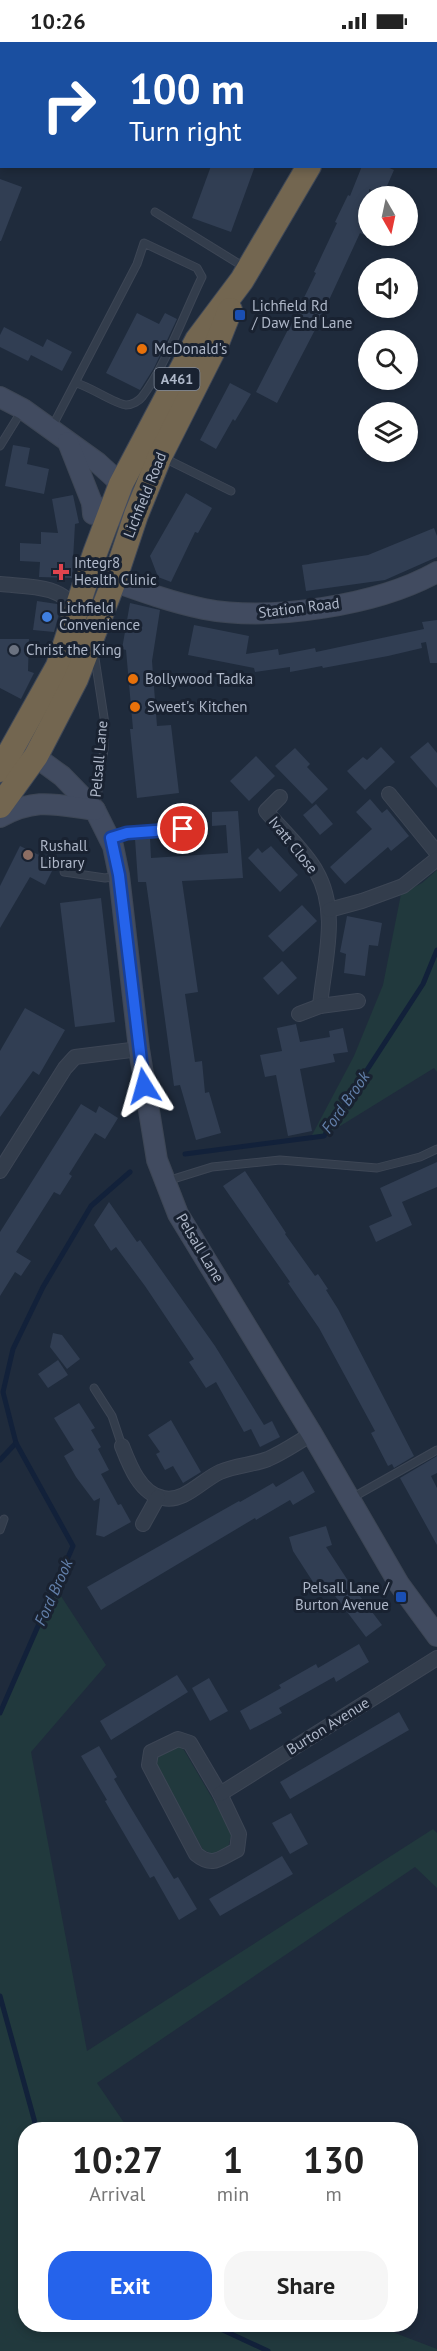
<!DOCTYPE html>
<style>
body{margin:0;font-family:"PT Sans",sans-serif;background:#f6f6f6;color:#222;height:100vh;display:flex;flex-direction:column;font-size:22px;white-space:nowrap}
*{box-sizing:border-box;margin:0}
p{font-size:20px;color:#767676}
.icon{flex:none;width:33px;height:33px;fill:none;stroke:currentColor;stroke-width:2;stroke-linecap:round;stroke-linejoin:round}
.map{position:relative;flex:1;overflow:hidden}
.side{position:absolute;left:18px;top:2080px;width:400px;height:210px;display:flex;flex-direction:column;background:#fff;border-radius:24px;box-shadow:0 3px 9px #0003}
.side>*{flex:none}
.hud{position:absolute;left:0px;top:0px;width:438px;height:126px;box-shadow:0 3px 9px #0003;background:#1a4fa0;color:#fff;overflow:hidden}
.needle{width:39px;rotate:171deg}
.controls{position:absolute;left:358px;top:144px;display:grid;gap:12px}
.controls a{display:grid;place-items:center;width:60px;height:60px;border-radius:50%;background:#fff;box-shadow:0 3px 9px #0003;font-size:30px}
.pin{position:absolute;display:grid;place-items:center;width:51px;height:51px;color:#fff;margin:-26px;border:3px solid #fff;border-radius:50%;box-shadow:0 2px 6px #0007}
.me{position:absolute;width:66px;margin:-33px;rotate:352deg;stroke-linejoin:round;filter:drop-shadow(0 0 4px #0008)}
.turn{display:flex;align-items:center;gap:21px;height:126px;padding:0 30px;font-size:27px}
.turn .icon{width:78px;height:78px;stroke-width:2.5}
.turn b{display:block;font-size:42px;line-height:51px}
.eta{display:flex;justify-content:space-evenly;align-items:center;height:102px;text-align:center}
.eta b{font-size:36px;font-weight:800;line-height:42px}
.primary-button{display:flex;gap:12px;margin-top:auto;padding:12px 30px}
.primary-button a{flex:1;height:69px;border-radius:24px;background:#2563eb;color:#fff;font-size:24px;font-weight:800;line-height:69px;text-align:center}
.primary-button a+a{background:#f6f6f6;color:#222}
.status{display:flex;justify-content:space-between;align-items:center;height:42px;padding:0 30px;background:#fff;direction:ltr}
.status svg{height:16px;fill:currentColor}
.map>svg:first-child{display:block}
.green{fill:#21393d}
.lines{fill:none;stroke-linecap:round;stroke-linejoin:round}
.stream{stroke:#12213a;stroke-width:5}
.building{fill:#313e53}
.lane-casing{stroke:#3d4655;stroke-width:9}
.street-casing{stroke:#3d4655;stroke-width:16}
.secondary-casing{stroke:#3d4655;stroke-width:22}
.highway-casing{stroke:#3e4757;stroke-width:26}
.lane{stroke:#333d4c;stroke-width:7}
.street{stroke:#333d4c;stroke-width:14}
.secondary{stroke:#414b60;stroke-width:20}
.highway{stroke:#736650;stroke-width:24}
.route-casing{stroke:#184099;stroke-width:15}
.route{stroke:#2563eb;stroke-width:10}
.transit-dot{fill:#1a4fb4;stroke:#192231;stroke-width:2}
.food-dot{fill:#e8710a;stroke:#192231;stroke-width:2}
.health-dot{fill:#e0444e;stroke:#192231;stroke-width:2}
.shop-dot{fill:#3f7fe0;stroke:#192231;stroke-width:2}
.worship-dot{fill:#6b7280;stroke:#192231;stroke-width:2}
.education-dot{fill:#8d6e63;stroke:#192231;stroke-width:2}
.labels{text-anchor:middle;stroke-width:6;stroke-linejoin:round;paint-order:stroke}
.shield{fill:#192231;stroke:#818a9b;stroke-width:1.5}
.shield-label{font-size:14px;font-weight:bold;fill:#aeb7c8}
.poi-label{font-size:15px;fill:#aeb7c8;stroke:#192231;text-anchor:start}
.street-label{font-size:15px;fill:#aeb7c8;stroke:#192231}
.water-label{font-size:16px;font-style:italic;fill:#6380ab;stroke:#192231}
</style>
<div class="status"><b>10:26</b><svg viewBox="0 0 49 12"><path d="M0 12V9h3v3zM5 12V6h3v6zM10 12V3h3v9zM15 12V0h3v12zM26 1h20v11H26zM47 4h2v5h-2z"/></svg></div>
<div class="map">
<svg width="437" height="2309" viewBox="0 0 437 2309">
<rect width="100%" height="100%" fill="#1f2b3c"/>
<g class="green">
<polygon points="437,828 437,908 423,941 426,941 437,911 437,1030 434,1026 324,1094 311,1095 354,1014 383,943 401,852 422,841"/>
<polygon points="57,1548 106,1623 31,1710 87,2009 433,1787 437,1791 437,1846 415,1825 97,2041 129,2088 26,2088 26,2283 374,2283 437,2307 437,2309 0,2309 0,1672"/>
<polygon points="178,1704 184,1708 232,1790 228,1806 213,1812 203,1808 155,1720 156,1714"/>
</g>
<g class="lines">
<g class="stream">
<polyline points="185,1112 324,1094 423,942 437,908"/>
<polyline points="0,1418 16,1401 3,1350 13,1307 43,1245 91,1164 130,1130"/>
<polyline points="0,1671 73,1504 16,1401"/>
<polyline points="0,1954 37,2088"/>
<polyline points="212,2283 268,2309"/>
</g>
</g>
<g class="building">
<polygon points="211,124 255,124 231,190 192,176"/>
<polygon points="362,124 385,124 394,128 383,153 369,147 369,184 365,193 360,191 317,284 277,361 256,350 296,272 316,231 314,230 337,181 335,180 348,153 350,154"/>
<polygon points="0,137 22,145 1,199 0,199"/>
<polygon points="137,271 159,282 165,271 177,277 154,326 140,348 106,331"/>
<polygon points="4,285 43,305 47,297 72,310 62,329 31,313 28,319 0,305 0,293"/>
<polygon points="230,341 251,352 235,379 233,377 216,407 200,398"/>
<polygon points="13,403 30,406 27,422 49,427 44,452 5,444"/>
<polygon points="186,451 212,466 198,491 195,490 171,540 158,535 150,514"/>
<polygon points="73,453 79,481 75,482 72,536 39,535 40,520 20,519 20,501 41,502 41,490 58,491 52,457"/>
<polygon points="434,486 437,494 437,515 385,538 306,549 302,523 368,513"/>
<polygon points="37,559 57,562 61,565 54,590 33,588"/>
<polygon points="130,561 160,568 152,619 157,684 171,683 179,751 137,756 130,687 133,687 126,608 122,607"/>
<polygon points="437,578 437,621 430,621 426,600 421,601 422,606 388,614 323,626 322,624 290,630 290,625 255,630 254,626 188,613 194,583 249,594 246,612 278,607 279,613 315,606 316,610 424,587 422,580"/>
<polygon points="0,597 29,597 28,629 34,631 21,657 0,646"/>
<polygon points="428,700 437,711 437,746 410,715"/>
<polygon points="381,705 395,720 365,748 347,729 363,715 367,718"/>
<polygon points="295,706 310,722 307,725 328,747 312,762 275,724"/>
<polygon points="256,714 275,734 249,759 230,739"/>
<polygon points="370,757 382,771 387,767 409,794 391,809 388,805 345,842 330,825 372,787 356,770"/>
<polygon points="316,762 333,782 320,793 303,773"/>
<polygon points="238,769 243,836 182,839 198,950 185,952 195,1020 202,1019 205,1051 209,1050 221,1091 196,1098 180,1043 174,1044 152,882 146,840 138,840 135,797 150,796 151,816 228,811 226,783 212,784 212,770"/>
<polygon points="20,804 56,821 45,843 30,835 0,886 0,844"/>
<polygon points="271,804 298,833 280,850 248,816 258,806 262,811"/>
<polygon points="101,856 115,980 75,985 60,861"/>
<polygon points="302,863 317,879 283,910 268,894"/>
<polygon points="347,874 382,881 378,904 369,903 365,934 344,931 346,912 340,910"/>
<polygon points="282,919 297,936 278,953 263,936"/>
<polygon points="25,966 65,988 39,1033 33,1029 0,1075 0,1009"/>
<polygon points="296,982 300,1000 330,995 329,989 343,986 348,1010 333,1012 335,1020 300,1027 312,1089 288,1094 276,1033 265,1035 260,1013 282,1009 277,986"/>
<polygon points="81,1062 96,1071 99,1064 118,1076 105,1097 95,1091 69,1132 72,1134 60,1153 54,1150 16,1210 31,1219 21,1234 15,1230 0,1254 0,1190"/>
<polygon points="437,1120 437,1145 402,1160 412,1183 376,1200 369,1184 392,1174 380,1146"/>
<polygon points="245,1129 286,1191 285,1192 315,1234 318,1232 328,1247 326,1248 338,1267 414,1414 394,1426 392,1422 388,1424 371,1391 375,1389 319,1286 288,1241 290,1240 223,1144"/>
<polygon points="109,1160 137,1200 140,1198 215,1304 264,1383 272,1379 280,1395 260,1405 251,1387 244,1390 216,1340 206,1346 189,1320 194,1317 145,1244 116,1205 111,1209 94,1183"/>
<polygon points="53,1291 62,1293 80,1317 67,1327 50,1305"/>
<polygon points="58,1318 68,1333 48,1346 38,1332"/>
<polygon points="79,1361 95,1386 91,1388 101,1405 98,1407 109,1428 101,1432 118,1463 121,1462 131,1480 104,1495 96,1493 100,1456 94,1459 76,1435 64,1414 74,1408 54,1376"/>
<polygon points="171,1378 201,1430 183,1441 173,1424 165,1428 156,1412 160,1410 148,1393"/>
<polygon points="437,1414 437,1431 431,1434 437,1446 437,1503 400,1436"/>
<polygon points="303,1429 315,1450 293,1463 290,1458 256,1478 255,1476 101,1568 87,1545 239,1459 240,1460 273,1441 276,1445"/>
<polygon points="326,1484 332,1503 326,1505 358,1554 359,1553 382,1583 366,1595 323,1538 315,1543 293,1509 289,1495"/>
<polygon points="359,1602 369,1620 336,1640 334,1635 279,1666 282,1671 250,1688 240,1669 281,1646 279,1643 316,1622 318,1626"/>
<polygon points="177,1633 188,1650 111,1698 100,1679"/>
<polygon points="209,1636 228,1669 210,1679 192,1646"/>
<polygon points="399,1670 409,1688 290,1757 280,1740"/>
<polygon points="99,1704 117,1735 114,1737 131,1766 174,1837 178,1835 197,1867 179,1878 154,1834 150,1836 105,1759 107,1758 81,1714"/>
<polygon points="291,1771 308,1802 290,1812 272,1781"/>
<polygon points="282,1814 293,1832 220,1874 209,1857"/>
</g>
<g class="lines">
<g class="lane-casing">
<g id="lane">
<polyline points="155,170 244,225"/>
<path d="M52,385L137,222L144,201L197,226L202,235C185,270 165,325 142,355C139,359 132,363 126,363C115,362 91,345 76,341"/>
<polyline points="0,404 21,370"/>
<polyline points="162,415 231,449"/>
<polyline points="94,610 105,682 104,707 96,763"/>
<polyline points="111,796 127,791 201,786"/>
<polyline points="64,830 105,836 117,834"/>
<polyline points="167,1139 212,1125 280,1118 377,1126 420,1115 437,1107"/>
<polyline points="94,1346 112,1374 122,1404"/>
<polyline points="350,1457 437,1408"/>
<polyline points="0,1488 4,1477"/>
</g>
</g>
<g class="street-casing">
<g id="street">
<path d="M0,542C28,545 63,542 76,570"/>
<polyline points="389,752 437,811"/>
<path d="M280,755L266,769C280,786 306,810 316,829C340,870 324,919 320,964"/>
<polyline points="329,868 362,859 403,844 437,817"/>
<polyline points="299,972 320,964 358,959"/>
<polyline points="0,1129 65,1026 75,1015 139,1007"/>
<path d="M122,1404C129,1422 140,1452 163,1456C184,1461 202,1438 220,1430C236,1423 253,1423 268,1417C284,1410 298,1400 312,1392"/>
<polyline points="143,1482 158,1455"/>
<path d="M178,1697L190,1701L220,1752L239,1792L237,1808C220,1816 213,1826 196,1812L149,1723L151,1710Z"/>
<polyline points="220,1752 437,1616"/>
</g>
</g>
<g class="secondary-casing">
<g id="secondary">
<path d="M0,355L23,367L98,421L121,442L136,473C117,476 106,475 92,461"/>
<polyline points="68,400 92,461 93,472"/>
<path d="M90,531C127,544 165,559 204,567C271,580 378,563 437,530"/>
<polyline points="25,707 62,734 95,768 113,804 119,833 139,1007 157,1118 178,1172 312,1392 399,1542 437,1594"/>
<path d="M0,775C37,755 56,763 95,768"/>
</g>
</g>
<g class="highway-casing">
<g id="highway">
<polyline points="371,2 371,0"/>
<polyline points="0,728 58,624 95,511 121,442 197,298 242,238 309,124"/>
<polyline points="0,764 36,714 76,637 114,539 136,473 160,414 217,301 230,268"/>
</g>
</g>
<use href="#lane" class="lane"/>
<use href="#street" class="street"/>
<use href="#secondary" class="secondary"/>
<use href="#highway" class="highway"/>
</g>
<g class="lines">
<g class="route-casing">
<polyline id="route" points="144,1044 119,833 111,796 127,791 183,787"/>
</g>
<use href="#route" class="route"/>
</g>
<g class="transit-dot">
<rect x="234" y="267" width="12" height="12" rx="3"/>
<rect x="395" y="1549" width="12" height="12" rx="3"/>
</g>
<g class="food-dot">
<circle cx="142" cy="307" r="6"/>
<circle cx="133" cy="637" r="6"/>
<circle cx="135" cy="665" r="6"/>
</g>
<path class="health-dot" d="M58 521h6v6h6v6h-6v6h-6v-6h-6v-6h6z"/>
<circle class="shop-dot" cx="47" cy="575" r="6"/>
<circle class="worship-dot" cx="14" cy="608" r="6"/>
<circle class="education-dot" cx="28" cy="813" r="6"/>
<g class="labels">
<rect class="shield" x="154.5" y="326" width="45" height="22" rx="4.5"/>
<g class="shield-label">
<text x="177" y="342">A461</text>
</g>
<g class="poi-label">
<text x="252" y="269">Lichfield Rd<tspan x="252" dy="17">/ Daw End Lane</tspan></text>
<text x="154" y="312">McDonald's</text>
<text x="74" y="526">Integr8<tspan x="74" dy="17">Health Clinic</tspan></text>
<text x="59" y="571">Lichfield<tspan x="59" dy="17">Convenience</tspan></text>
<text x="26" y="613">Christ the King</text>
<text x="145" y="642">Bollywood Tadka</text>
<text x="147" y="670">Sweet's Kitchen</text>
<text x="40" y="809">Rushall<tspan x="40" dy="17">Library</tspan></text>
<text x="389" y="1551" text-anchor="end">Pelsall Lane /<tspan x="389" dy="17">Burton Avenue</tspan></text>
</g>
<g class="street-label">
<text transform="translate(145 453) rotate(-68)" y="5">Lichfield Road</text>
<text transform="translate(299 566) rotate(-7)" y="5">Station Road</text>
<text transform="translate(99 717) rotate(-85)" y="5">Pelsall Lane</text>
<text transform="translate(293 803) rotate(51)" y="5">Ivatt Close</text>
<text transform="translate(200 1206) rotate(59)" y="5">Pelsall Lane</text>
<text transform="translate(328 1684) rotate(-32)" y="5">Burton Avenue</text>
</g>
<g class="water-label">
<text transform="translate(345 1060) rotate(-55)" y="6">Ford Brook</text>
<text transform="translate(53 1550) rotate(-66)" y="6">Ford Brook</text>
</g>
</g>
</svg>
<div class="controls">
<a><svg class="needle" viewBox="-14 -14 28 28"><path d="M0-13l5 13h-10z" fill="#e53935"/><path d="M0 13l5-13h-10z" fill="#767676"/></svg></a>
<a><svg class="icon" aria-label="sound" viewBox="0 0 24 24"><path d="M4 9h4l5-4v14l-5-4H4zM17 9q2 3 0 6"/></svg></a>
<a><svg class="icon" aria-label="search" viewBox="0 0 24 24"><circle cx="10" cy="10" r="6"/><path d="M15 15l6 6"/></svg></a>
<a><svg class="icon" aria-label="layers" viewBox="0 0 24 24"><path d="M12 4l9 5-9 5-9-5zM3 14l9 5 9-5"/></svg></a>
</div>
<div class="pin" style="left:183px;top:787px;background:#d93025"><svg class="icon" aria-label="arrive" viewBox="0 0 24 24"><path d="M6 21V4h12l-3 4 3 4H6"/></svg></div>
<svg class="me" style="left:144px;top:1044px" viewBox="-20 -20 40 40"><path d="M0-17L14 15 0 8-14 15z" fill="#2563eb" stroke="#fff" stroke-width="4"/></svg>
<div class="hud">
<div class="turn"><svg class="icon" aria-label="right" viewBox="0 0 24 24"><path d="M7 20v-9h11M14 6l5 5-5 5"/></svg><div><b>100 m</b>Turn right</div></div>
</div>
<section class="side">
<div class="eta">
<div><b>10:27</b><p>Arrival</p></div>
<div><b>1</b><p>min</p></div>
<div><b>130</b><p>m</p></div>
</div>
<div class="primary-button"><a>Exit</a><a>Share</a></div>
</section>
</div>
